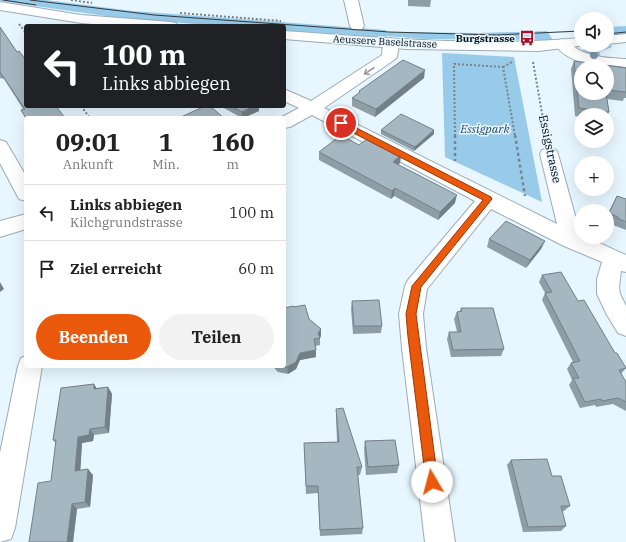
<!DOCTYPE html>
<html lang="de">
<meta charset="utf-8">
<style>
body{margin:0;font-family:"IBM Plex Serif",serif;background:#f2f2f2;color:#222;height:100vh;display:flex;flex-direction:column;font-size:15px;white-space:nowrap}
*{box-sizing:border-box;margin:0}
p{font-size:13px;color:#767676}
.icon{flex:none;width:22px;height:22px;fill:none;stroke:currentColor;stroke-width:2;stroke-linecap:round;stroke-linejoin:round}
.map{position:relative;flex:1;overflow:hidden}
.details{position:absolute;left:24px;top:116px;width:262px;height:252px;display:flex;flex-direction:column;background:#fff;border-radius:4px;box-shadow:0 4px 16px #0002}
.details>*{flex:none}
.banner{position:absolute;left:24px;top:24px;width:262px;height:84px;border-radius:4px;box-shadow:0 4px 16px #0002;background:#202124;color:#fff;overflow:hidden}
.tools{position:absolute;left:574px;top:12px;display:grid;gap:8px}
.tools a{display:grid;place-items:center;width:40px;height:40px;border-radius:50%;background:#fff;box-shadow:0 4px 16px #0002;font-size:20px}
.pin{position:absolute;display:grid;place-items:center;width:34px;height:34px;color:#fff;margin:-17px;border:2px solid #fff;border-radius:50%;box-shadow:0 1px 4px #0007}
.me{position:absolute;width:44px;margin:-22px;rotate:352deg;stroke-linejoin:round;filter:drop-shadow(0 0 3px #0008)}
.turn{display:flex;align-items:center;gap:14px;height:84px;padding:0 12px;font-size:18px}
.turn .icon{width:52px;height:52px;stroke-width:2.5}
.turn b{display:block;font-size:28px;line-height:34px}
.eta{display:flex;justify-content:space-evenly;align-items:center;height:68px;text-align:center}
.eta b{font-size:24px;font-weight:700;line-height:28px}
.action{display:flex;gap:8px;margin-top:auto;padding:8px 12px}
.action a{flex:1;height:46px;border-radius:24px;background:#ea580c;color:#fff;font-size:16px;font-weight:700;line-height:46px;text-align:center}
.action a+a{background:#f2f2f2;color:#222}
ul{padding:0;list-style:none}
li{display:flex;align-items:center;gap:12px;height:56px;padding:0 12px;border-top:1px solid #e0e0e0}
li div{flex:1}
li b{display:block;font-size:15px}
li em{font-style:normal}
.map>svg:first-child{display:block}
.green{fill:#97cbe9}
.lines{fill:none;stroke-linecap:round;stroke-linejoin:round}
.minor-casing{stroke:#9bacb7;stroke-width:2}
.major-casing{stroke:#9bacb7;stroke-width:2}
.path-far1{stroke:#798389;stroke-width:2;stroke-dasharray:2 2;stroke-linecap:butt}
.path{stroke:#798389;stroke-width:2.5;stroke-dasharray:3 3;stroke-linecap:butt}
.minor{fill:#fff;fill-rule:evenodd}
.major{fill:#fff;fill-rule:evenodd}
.tram{stroke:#333a3f;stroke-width:1}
.tree{fill:#7b97a6}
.wall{fill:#8e9da6;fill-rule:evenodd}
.shaded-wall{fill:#748087}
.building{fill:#a5b7c1;stroke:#748087}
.oneway{stroke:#9c9e9f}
.route{fill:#ea580c;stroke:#983908}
.labels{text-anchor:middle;stroke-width:3;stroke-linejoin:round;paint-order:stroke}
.far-poi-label{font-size:10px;font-weight:bold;fill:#070c10;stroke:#e7f6ff;text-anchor:end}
.far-street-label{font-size:10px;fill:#070c10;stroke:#e7f6ff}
.park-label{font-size:12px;font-style:italic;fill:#22495e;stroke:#e7f6ff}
.street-label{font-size:12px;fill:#070c10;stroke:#e7f6ff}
</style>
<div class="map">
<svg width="626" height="542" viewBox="0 0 626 542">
<rect width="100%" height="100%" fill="#e7f6ff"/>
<g class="green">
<polygon points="0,0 46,0 133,11 386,30 386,32 479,33 547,31 553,40 424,39 386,36 386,39 284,31 284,26 221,26 120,18 0,1"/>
<polygon points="626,26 626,34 607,36 607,27"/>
<polygon points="610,45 612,47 600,52 600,57 585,53 583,50 586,47"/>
<polygon points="442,53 514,57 542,202 445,157"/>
</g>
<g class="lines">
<g class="minor-casing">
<g id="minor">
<polygon points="344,0 358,0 364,26 362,29 357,30 352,29 350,26"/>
<polygon points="391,38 396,40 399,43 397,57 394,60 324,108 557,224 540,154 542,150 549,148 556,150 558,154 581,237 586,237 626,255 626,272 621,271 619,287 620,294 626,306 626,336 618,333 607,315 597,294 597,279 602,262 564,246 491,209 427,289 423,314 426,348 455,542 425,542 402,348 399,314 405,286 408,280 475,201 312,115 290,127 284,128 284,118 280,118 299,108 284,101 284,89 311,101 382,55 383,43 386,40"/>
<path d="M562,39C570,41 574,48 581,51C595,58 611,58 626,59V69C602,66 570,66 554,44L557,41Z"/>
<polygon points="0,140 6,142 26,176 26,201 19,199 0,163"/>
<polygon points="26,214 26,229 0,237 0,221"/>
<polygon points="26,356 26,366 42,366 15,528 11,539 0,542 0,453 18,366 21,358"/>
</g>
</g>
<g class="major-casing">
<g id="major">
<polygon points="0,2 81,15 171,22 176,23 178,26 116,26 81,23 0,10"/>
<path d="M284,31C383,38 482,47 581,38V45H586L539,51L406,49L284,39Z"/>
<polygon points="626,34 626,42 607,44 607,36"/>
</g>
</g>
<g class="path-far1">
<polyline points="71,0 92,3"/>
<polyline points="180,13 281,21"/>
<polyline points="19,24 26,33"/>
<polyline points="533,62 546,136"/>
<polyline points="503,67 512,62"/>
<polyline points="81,106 90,118"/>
<polyline points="455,136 454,64 503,67 515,136"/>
</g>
<g class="path">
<polyline points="455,135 455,161"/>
<polyline points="515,135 525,196"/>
<polyline points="546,135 546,137"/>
</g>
<use href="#minor" class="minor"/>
<use href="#major" class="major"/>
<g class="tram">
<polyline points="3,0 36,5"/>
<polyline points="30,0 154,15 389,32 496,35 581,31"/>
<polyline points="607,34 626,32"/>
</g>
</g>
<circle class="tree" cx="594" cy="55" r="4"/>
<g class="wall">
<polygon points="408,0 431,0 430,7 408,6"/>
<polygon points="0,27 17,52 26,120 21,110 23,109 4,79 0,78"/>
<path d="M574,61L626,67V98H624L623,101L607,99L609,112L607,116V115H581V117L575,116L571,69ZM607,67V93H581Z"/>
<polygon points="424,78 375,117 352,106 352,98 359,93 359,91"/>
<polygon points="220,106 260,106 259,106 259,111 244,118 242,118"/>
<polygon points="381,130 434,130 434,134 414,151 381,134"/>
<polygon points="359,145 401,155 400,163 398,165 455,203 438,220 394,196 391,199 319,160 319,152"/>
<polygon points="617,196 626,199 626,230 613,225 614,223 607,221 607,215"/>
<polygon points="489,239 545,241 541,249 526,268 487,247"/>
<polygon points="542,275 578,301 626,368 621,374 626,382 626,411 613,404 596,407 595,405 580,408 569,385 572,380 567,369 571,363 573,362 542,300 545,293 539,282"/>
<polygon points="352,301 382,326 381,333 353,334 351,309"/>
<polygon points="293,307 321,329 321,336 320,338 320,345 316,346 316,357 300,360 296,369 288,374 278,372 275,369 274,366 284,366"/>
<polygon points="461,308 504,349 501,356 451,357 447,339 449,332 457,332 454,319 457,312 460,311"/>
<polygon points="108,387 112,394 109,433 94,435 93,441 82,443 80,470 93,475 90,507 77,509 73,542 29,542 51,481 56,443 53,440 97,388"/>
<polygon points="336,409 362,467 360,475 358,475 363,528 362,534 320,536 318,493 306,494 304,443 337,442 336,418"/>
<polygon points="365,441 399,465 397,473 366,475 364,450"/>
<polygon points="511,460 552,476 570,506 564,511 562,511 566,526 561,531 523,532 507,465"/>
</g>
<g class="shaded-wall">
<polygon points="425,70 424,78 375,117 376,109"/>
<polygon points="254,106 260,106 259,106 259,111 242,118 242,112"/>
<polygon points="434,130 434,134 414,151 415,147"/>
<polygon points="401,155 400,163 392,170 393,162"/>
<polygon points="395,188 394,196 391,199 392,191"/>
<polygon points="457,195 455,203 438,220 440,212"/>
<polygon points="545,241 541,249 526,268 530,260"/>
<polygon points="0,282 4,289 0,292"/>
<polygon points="321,329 321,336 319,338 318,333"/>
<polygon points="316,350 316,357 300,360 296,369 288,374 287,367 300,353"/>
<polygon points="94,384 98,390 94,389"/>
<polygon points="108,387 112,394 109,433 105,427"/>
<polygon points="90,429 94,435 93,441 82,443 80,477 75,471 78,437"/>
<polygon points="88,469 93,475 90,507 85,502"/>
<polygon points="72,504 77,509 73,542 67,542"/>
</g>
<g class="building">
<polygon points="0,27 17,52 19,51 26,60 26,106 56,106 65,118 26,118 21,110 25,109 0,72"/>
<polygon points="403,60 425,70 376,109 352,98 360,92 359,91"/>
<polygon points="574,61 626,68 626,92 607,90 607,67 581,67 581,93 606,93 609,112 579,108"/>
<polygon points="205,106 210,106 224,118 179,118"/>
<polygon points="231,106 254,106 242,112"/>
<polygon points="401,114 434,130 415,147 381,130"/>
<polygon points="341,135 359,145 368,138 401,155 393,162 457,195 440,212 395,188 392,191 319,152"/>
<polygon points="617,196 626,199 626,222 617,218 618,217 609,213"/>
<polygon points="506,221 545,241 530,260 489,239"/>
<polygon points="561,272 578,301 584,300 615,353 617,353 626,368 619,370 626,382 626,402 618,398 602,401 601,399 585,402 573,378 579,378 571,363 580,361 545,293 552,292 542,275"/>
<polygon points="379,300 382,326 354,326 352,301"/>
<polygon points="305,305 309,319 321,329 318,333 320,338 314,339 316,350 300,353 296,362 287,367 280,366 284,366 284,308 293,306 293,307"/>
<polygon points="461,308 493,308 504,349 453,350 449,332 461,332 457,312 462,311"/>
<polygon points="94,384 94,389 108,387 105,427 90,429 89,435 78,437 75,471 88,469 85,502 72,504 67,542 29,542 38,483 51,481 56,440 53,440 61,388"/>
<polygon points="343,408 362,467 357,467 363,528 320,530 318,486 306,486 304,443 339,442 336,409"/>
<polygon points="395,440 399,465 368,467 365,441"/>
<polygon points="547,459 552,476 561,476 570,506 561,506 566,526 528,527 511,460"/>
</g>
<defs><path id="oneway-shaft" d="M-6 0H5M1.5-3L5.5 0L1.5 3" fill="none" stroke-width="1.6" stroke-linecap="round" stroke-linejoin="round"/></defs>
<use class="oneway" href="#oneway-shaft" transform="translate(369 71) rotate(147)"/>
<polygon class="route" points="338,121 343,121 491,197 492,199 421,287 416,314 438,482 436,486 432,488 428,486 426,482 408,337 406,314 412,286 483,200 338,125"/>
<defs>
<g id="bus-bare" transform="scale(1.2)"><path d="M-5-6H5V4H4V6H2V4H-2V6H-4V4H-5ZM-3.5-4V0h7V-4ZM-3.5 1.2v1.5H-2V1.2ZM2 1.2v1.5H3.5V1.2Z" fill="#a81120" stroke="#e7f6ff" stroke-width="2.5" paint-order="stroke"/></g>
</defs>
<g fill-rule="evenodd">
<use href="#bus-bare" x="527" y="38"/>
</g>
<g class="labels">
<g class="far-poi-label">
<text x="515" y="42">Burgstrasse</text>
</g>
<g class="far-street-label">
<text transform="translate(385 41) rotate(3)" y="4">Aeussere Baselstrasse</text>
</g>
<g class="park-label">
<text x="485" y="133">Essigpark</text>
</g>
<g class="street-label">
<text transform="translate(550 149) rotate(78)" y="4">Essigstrasse</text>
</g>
</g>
</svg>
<div class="tools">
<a><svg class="icon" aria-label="sound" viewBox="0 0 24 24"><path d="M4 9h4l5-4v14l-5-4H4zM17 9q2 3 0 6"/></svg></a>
<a><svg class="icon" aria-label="search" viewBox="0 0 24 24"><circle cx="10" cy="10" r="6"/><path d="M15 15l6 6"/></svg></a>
<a><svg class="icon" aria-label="layers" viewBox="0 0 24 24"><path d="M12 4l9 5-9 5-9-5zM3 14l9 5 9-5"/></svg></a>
<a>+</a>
<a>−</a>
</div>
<div class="pin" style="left:341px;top:123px;background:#d93025"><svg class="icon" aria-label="arrive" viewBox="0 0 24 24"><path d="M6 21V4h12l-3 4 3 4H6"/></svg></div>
<svg class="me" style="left:432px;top:482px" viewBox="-20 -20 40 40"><circle r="19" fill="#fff"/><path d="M0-13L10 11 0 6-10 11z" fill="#ea580c"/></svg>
<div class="banner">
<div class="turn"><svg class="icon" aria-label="left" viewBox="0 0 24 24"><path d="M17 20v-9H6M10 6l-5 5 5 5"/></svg><div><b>100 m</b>Links abbiegen</div></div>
</div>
<section class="details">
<div class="eta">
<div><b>09:01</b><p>Ankunft</p></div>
<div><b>1</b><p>Min.</p></div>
<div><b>160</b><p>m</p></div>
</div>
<ul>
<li><svg class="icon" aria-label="left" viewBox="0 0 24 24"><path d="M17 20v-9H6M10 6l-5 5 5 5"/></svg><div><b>Links abbiegen</b><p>Kilchgrundstrasse</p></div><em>100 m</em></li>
<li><svg class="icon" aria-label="arrive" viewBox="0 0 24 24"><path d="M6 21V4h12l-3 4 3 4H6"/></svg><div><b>Ziel erreicht</b></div><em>60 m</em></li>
</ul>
<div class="action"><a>Beenden</a><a>Teilen</a></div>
</section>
</div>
